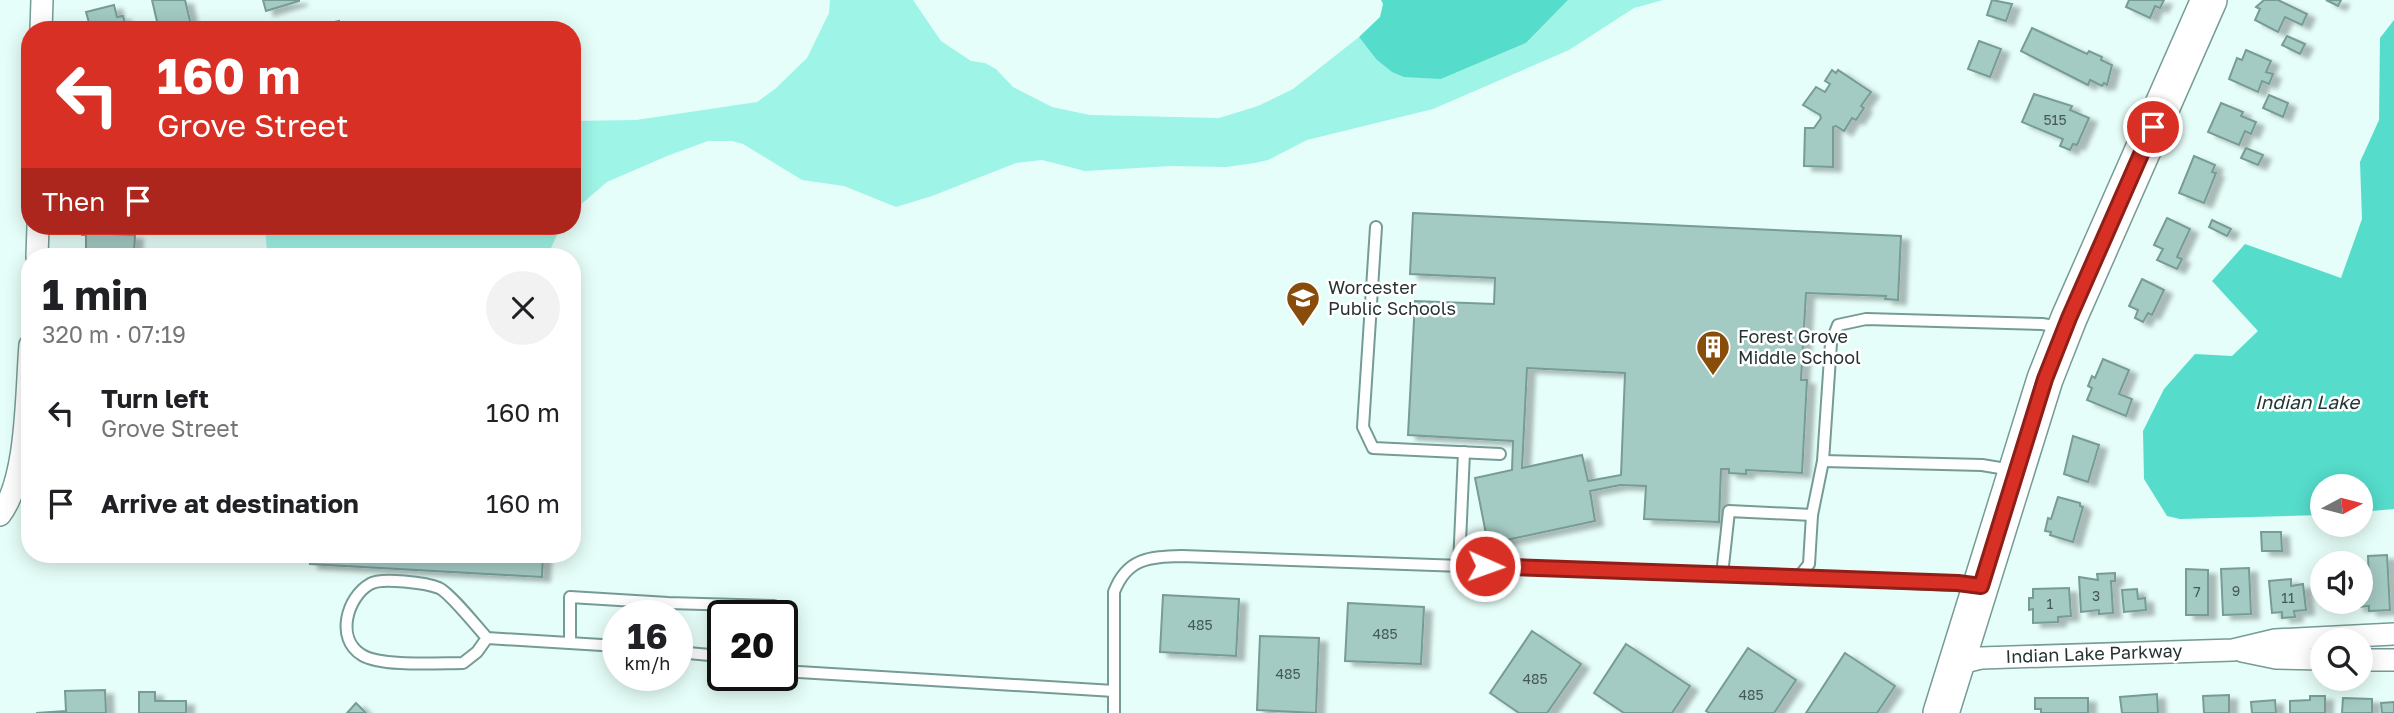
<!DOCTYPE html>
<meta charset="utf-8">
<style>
body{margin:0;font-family:"Golos Text",sans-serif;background:#f2f2f2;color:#202124;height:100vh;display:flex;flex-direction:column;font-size:26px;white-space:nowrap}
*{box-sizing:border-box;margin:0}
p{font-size:23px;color:#757577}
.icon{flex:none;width:38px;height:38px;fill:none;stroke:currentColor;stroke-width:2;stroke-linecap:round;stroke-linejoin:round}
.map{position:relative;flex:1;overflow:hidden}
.panel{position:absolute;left:21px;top:248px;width:560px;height:315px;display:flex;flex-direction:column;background:#fff;border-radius:28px;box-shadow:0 4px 18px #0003}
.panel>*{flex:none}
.hud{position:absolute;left:21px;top:21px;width:560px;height:214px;border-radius:28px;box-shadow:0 4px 18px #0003;background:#d93025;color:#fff;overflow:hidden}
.needle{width:46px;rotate:83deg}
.buttons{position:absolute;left:2310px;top:474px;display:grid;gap:14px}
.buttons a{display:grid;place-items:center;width:63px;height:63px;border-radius:50%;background:#fff;box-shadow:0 4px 18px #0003;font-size:35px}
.speed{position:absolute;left:602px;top:600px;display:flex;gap:14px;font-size:35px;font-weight:700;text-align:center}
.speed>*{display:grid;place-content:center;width:91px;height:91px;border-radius:50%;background:#fff;box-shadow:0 4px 18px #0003;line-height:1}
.speed small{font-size:18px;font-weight:400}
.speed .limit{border:4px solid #111;border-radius:10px;background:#fff;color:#111}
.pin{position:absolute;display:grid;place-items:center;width:60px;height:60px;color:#fff;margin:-30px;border:4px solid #fff;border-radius:50%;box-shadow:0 2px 7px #0007}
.me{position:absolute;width:77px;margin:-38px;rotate:92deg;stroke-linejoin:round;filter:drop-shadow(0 0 5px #0008)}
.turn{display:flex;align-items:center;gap:24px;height:147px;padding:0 21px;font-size:32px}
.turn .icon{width:91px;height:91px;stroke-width:2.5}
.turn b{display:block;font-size:49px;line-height:60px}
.then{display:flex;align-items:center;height:66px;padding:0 21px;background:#0003;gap:14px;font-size:26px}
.round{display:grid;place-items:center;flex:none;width:74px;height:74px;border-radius:37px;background:#f2f2f2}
.head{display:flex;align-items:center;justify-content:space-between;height:119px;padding:0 21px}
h1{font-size:42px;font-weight:700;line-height:52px}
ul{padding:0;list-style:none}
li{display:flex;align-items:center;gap:21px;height:91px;padding:0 21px}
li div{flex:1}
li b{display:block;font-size:26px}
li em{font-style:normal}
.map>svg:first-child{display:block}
.green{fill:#9ef4e6}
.water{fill:#55dccb}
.building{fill:#a4cac4;stroke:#779c96;stroke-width:2;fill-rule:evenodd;filter:url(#shadow)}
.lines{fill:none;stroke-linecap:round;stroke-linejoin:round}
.lane-casing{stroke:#769b95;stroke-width:14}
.street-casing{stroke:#769b95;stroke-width:24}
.primary-casing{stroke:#769b95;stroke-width:38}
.lane{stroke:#fff;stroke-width:10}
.street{stroke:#fff;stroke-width:21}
.primary{stroke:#fff;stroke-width:35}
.route-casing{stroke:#8d1f18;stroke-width:18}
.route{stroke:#d93025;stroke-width:12}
.labels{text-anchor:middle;stroke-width:5;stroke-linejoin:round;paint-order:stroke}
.number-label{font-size:14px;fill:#455a56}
.poi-label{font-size:18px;fill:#253432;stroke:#fff;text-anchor:start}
.street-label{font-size:18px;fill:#253432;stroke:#fff}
.water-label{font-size:19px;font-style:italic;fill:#203733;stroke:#fff}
</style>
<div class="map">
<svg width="2394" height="713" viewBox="0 0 2394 713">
<defs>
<filter id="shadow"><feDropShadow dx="8" dy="4.5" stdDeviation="2" flood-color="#0004"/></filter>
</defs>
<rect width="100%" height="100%" fill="#e6fef9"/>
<g class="green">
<polygon points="830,0 913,0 941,41 971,61 985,63 996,69 1013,87 1052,107 1090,115 1219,118 1258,106 1293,89 1359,37 1376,59 1441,79 1526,43 1568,0 1663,0 1634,8 1569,50 1433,109 1307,140 1268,160 1255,163 1226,167 1171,166 1085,171 1042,160 1016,163 932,196 896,207 844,186 802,180 743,144 732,141 708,141 667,156 607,182 572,212 572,121 636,120 757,102 775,89 807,58 829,13"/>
<polygon points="265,226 561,226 547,257 398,257 384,251 335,257 275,257 267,253"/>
</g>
<g class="water">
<polygon points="1381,0 1568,0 1526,43 1441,79 1404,77 1392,72 1376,59 1359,37 1380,17 1383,4"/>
<polygon points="2394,20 2394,509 2361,512 2361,486 2322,486 2322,515 2180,519 2167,516 2144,479 2143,431 2164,389 2195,354 2232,356 2258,331 2212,281 2245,244 2341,278 2362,219 2360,162 2379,120 2380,38"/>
</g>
<g class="building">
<polygon points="152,0 185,0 191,25 173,30 159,30"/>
<polygon points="263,0 299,0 299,1 266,11"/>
<polygon points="1992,0 2012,4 2006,21 1987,15"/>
<polygon points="2129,0 2164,0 2160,8 2155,6 2150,18 2126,7"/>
<polygon points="2264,0 2278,0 2307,14 2302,25 2285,17 2278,32 2255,20 2260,9 2256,7"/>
<polygon points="2326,0 2341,0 2338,6"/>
<polygon points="114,5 117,17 123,16 127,30 91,30 86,12"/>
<polygon points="339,21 340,30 321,30 320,25"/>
<polygon points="2032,28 2087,54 2089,51 2102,57 2101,60 2112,65 2107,85 2104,83 2102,86 2090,80 2088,85 2021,51"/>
<polygon points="2287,36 2305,44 2300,54 2282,45"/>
<polygon points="1979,41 2001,49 1990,77 1968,69"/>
<polygon points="2246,50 2271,61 2266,72 2273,74 2269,84 2262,81 2258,92 2229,79 2237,58 2242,60"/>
<polygon points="1832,70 1836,73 1838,70 1871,92 1861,106 1864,108 1856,120 1852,118 1844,131 1836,126 1833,127 1833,167 1804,166 1805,128 1814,128 1821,118 1820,115 1803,105 1816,87 1825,92 1830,84 1825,81"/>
<polygon points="2034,94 2072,106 2070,110 2089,118 2077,145 2073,144 2070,150 2060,146 2063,139 2022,122"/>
<polygon points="2269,95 2288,103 2283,117 2263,108"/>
<polygon points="2221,103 2243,112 2241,116 2256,122 2251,134 2245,131 2239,145 2208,132"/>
<polygon points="2246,148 2263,155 2258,165 2241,158"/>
<polygon points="2194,156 2215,165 2212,172 2216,173 2204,203 2179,193"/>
<path d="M1413,213L1901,236L1898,300L1885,299L1886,296L1806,293L1801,380H1807L1802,473L1746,470V474L1729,473V469H1721L1719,522L1644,519L1646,486L1620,485L1590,491L1595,521L1488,544L1475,478L1512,470L1513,441L1408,435L1415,301L1494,304L1495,278L1410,274ZM1527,368L1625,373L1621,475L1588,481L1582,455L1522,468Z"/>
<polygon points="2167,218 2190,229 2177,257 2182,259 2177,269 2157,260 2163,249 2154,245"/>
<polygon points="2212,220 2231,229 2227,236 2209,227"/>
<polygon points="82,226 124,226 124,229 112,229 112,234 135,235 134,253 86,251 86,235 82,235"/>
<polygon points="2142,279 2164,290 2152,315 2148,313 2143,322 2135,318 2138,310 2129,306"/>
<polygon points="2103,359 2129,370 2119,394 2132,399 2126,416 2087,400 2092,388 2088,386 2092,376 2095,378"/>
<polygon points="2073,436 2099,445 2088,482 2064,474"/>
<polygon points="2058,497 2080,503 2080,506 2083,507 2073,542 2050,535 2051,532 2045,531 2048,518 2051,519"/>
<polygon points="2261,532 2281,532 2282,551 2262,551"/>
<polygon points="311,555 543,555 542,577 310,564"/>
<polygon points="2387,555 2390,610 2369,611 2369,606 2357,607 2356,602 2361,602 2361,582 2369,582 2368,556"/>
<polygon points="2249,568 2251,614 2223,615 2221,569"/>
<polygon points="2186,569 2208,570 2208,615 2186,615"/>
<polygon points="2115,573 2115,581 2111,581 2113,613 2099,614 2099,610 2081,612 2079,577 2098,580 2097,574"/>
<polygon points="2291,579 2291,586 2303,584 2306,610 2294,611 2295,617 2282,618 2282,612 2272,613 2269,581"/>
<polygon points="2069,588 2071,616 2058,617 2058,622 2033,623 2033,609 2029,610 2029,598 2033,598 2033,589"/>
<polygon points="2137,589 2138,599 2145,598 2146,610 2124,612 2122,590"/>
<polygon points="1163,595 1239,599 1236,656 1160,652"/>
<polygon points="1348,603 1424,607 1421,664 1345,661"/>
<polygon points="1532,631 1581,664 1547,713 1519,713 1490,693"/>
<polygon points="1260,636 1319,638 1316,713 1257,710"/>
<polygon points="1626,644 1690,686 1672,713 1624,713 1594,693"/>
<polygon points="1748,648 1796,680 1774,713 1709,713 1706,711"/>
<polygon points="1845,653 1895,686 1877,713 1806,713"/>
<polygon points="105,690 106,713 36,713 66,711 65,691"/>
<polygon points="139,692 155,692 155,701 186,701 186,713 139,713"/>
<polygon points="2157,694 2158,713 2122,713 2120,697"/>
<polygon points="2229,695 2229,713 2204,713 2203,696"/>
<polygon points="2310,696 2325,696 2325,713 2290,713 2290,701 2310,700"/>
<polygon points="2035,698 2088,698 2088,713 2041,713 2041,709 2035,709"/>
<polygon points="2343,698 2372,699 2372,713 2342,713"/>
<polygon points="2275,700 2276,713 2252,713 2251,702"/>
<polygon points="2394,702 2394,713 2382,713 2381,703"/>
<polygon points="356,703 366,713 347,713"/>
</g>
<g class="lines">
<g class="lane-casing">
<g id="lane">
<polyline points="1376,227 1363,427 1373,448 1500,454"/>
<polyline points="1823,461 1982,465 2012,470"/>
<polyline points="1459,565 1464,452"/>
<polyline points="1722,575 1729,511 1812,515"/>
<polyline points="1798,578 1977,586"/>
<polyline points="782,617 787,623 786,672"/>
<path d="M487,638L477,652L463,663C439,663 381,667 362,655C335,639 347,597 370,584C381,577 427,583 439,588C450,593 477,627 487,638L618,646"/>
<polyline points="570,643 570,597 668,603 774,606 782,616"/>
<polyline points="677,652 710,655 723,660"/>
<path d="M782,671L1114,691V592C1127,558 1149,557 1182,556L1798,578L1809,564L1812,515L1823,461L1831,343L1838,325L1866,319L2042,324L2061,327"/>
<polyline points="1114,713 1114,691"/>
</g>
</g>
<g class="street-casing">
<g id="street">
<polyline points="41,30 42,0"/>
<polyline points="37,257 38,226"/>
<path d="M0,515C28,479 26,391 30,345"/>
<polyline points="2242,651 2276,658 2322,659"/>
<polyline points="2361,660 2394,660"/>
<polyline points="1956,664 1981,658 2233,650 2275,640 2394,634"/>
</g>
</g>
<g class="primary-casing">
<polyline id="primary" points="1941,713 2045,379 2069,318 2209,0"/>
</g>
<use href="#lane" class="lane"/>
<use href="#street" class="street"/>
<use href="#primary" class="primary"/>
</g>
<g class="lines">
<g class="route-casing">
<polyline id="route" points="1485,566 1958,583 1981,586 2045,379 2069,318 2153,127"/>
</g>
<use href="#route" class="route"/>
</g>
<defs>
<g id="school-pin" transform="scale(1.75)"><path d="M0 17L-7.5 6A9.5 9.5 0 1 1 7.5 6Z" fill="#894d0b" stroke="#fff"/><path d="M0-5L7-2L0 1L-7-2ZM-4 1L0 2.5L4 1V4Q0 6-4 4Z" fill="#fff"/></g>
<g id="building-pin" transform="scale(1.75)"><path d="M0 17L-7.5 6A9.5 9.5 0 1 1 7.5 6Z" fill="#894d0b" stroke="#fff"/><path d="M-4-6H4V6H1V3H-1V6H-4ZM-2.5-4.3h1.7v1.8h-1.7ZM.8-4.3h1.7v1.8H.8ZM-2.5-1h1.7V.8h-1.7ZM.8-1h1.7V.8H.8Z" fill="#fff"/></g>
</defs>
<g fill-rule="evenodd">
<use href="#school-pin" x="1303" y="298"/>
<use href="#building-pin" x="1713" y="347"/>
</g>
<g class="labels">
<g class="number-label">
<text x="2055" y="125">515</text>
<text x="2236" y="596">9</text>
<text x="2197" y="597">7</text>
<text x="2096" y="601">3</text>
<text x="2288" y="603">11</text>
<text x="2050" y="609">1</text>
<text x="1200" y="630">485</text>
<text x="1385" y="639">485</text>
<text x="1288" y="679">485</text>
<text x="1535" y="684">485</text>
<text x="1751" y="700">485</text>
</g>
<g class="poi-label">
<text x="1328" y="294">Worcester<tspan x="1328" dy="21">Public Schools</tspan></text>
<text x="1738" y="343">Forest Grove<tspan x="1738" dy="21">Middle School</tspan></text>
</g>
<g class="street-label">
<text transform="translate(2094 654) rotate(-2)" y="6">Indian Lake Parkway</text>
</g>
<g class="water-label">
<text x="2307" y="409">Indian Lake</text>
</g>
</g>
</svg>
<div class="buttons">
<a><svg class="needle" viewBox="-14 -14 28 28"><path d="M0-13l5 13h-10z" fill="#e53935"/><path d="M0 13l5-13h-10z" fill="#757577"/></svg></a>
<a><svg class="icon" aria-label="sound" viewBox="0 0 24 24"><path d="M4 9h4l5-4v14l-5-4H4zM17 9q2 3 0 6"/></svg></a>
<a><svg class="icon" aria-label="search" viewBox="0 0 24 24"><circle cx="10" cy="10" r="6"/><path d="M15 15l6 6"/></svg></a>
</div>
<div class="speed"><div>16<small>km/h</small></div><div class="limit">20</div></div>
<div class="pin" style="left:2153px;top:127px;background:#d93025"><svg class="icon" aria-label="arrive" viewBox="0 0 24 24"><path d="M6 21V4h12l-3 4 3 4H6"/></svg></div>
<svg class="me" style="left:1485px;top:566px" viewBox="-20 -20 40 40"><circle r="17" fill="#d93025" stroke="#fff" stroke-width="3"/><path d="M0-11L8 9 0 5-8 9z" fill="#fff"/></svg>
<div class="hud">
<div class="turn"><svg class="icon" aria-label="left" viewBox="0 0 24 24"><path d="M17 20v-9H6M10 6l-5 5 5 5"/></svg><div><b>160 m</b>Grove Street</div></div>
<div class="then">Then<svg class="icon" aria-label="arrive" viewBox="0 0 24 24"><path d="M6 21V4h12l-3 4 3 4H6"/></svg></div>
</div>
<section class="panel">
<div class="head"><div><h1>1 min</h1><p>320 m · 07:19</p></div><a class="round"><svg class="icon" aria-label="close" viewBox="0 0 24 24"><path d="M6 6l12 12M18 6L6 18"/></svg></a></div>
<ul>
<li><svg class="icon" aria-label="left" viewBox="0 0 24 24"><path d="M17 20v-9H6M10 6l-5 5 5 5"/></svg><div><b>Turn left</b><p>Grove Street</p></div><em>160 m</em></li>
<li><svg class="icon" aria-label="arrive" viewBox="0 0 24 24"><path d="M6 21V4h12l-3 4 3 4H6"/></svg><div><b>Arrive at destination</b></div><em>160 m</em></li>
</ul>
</section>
</div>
